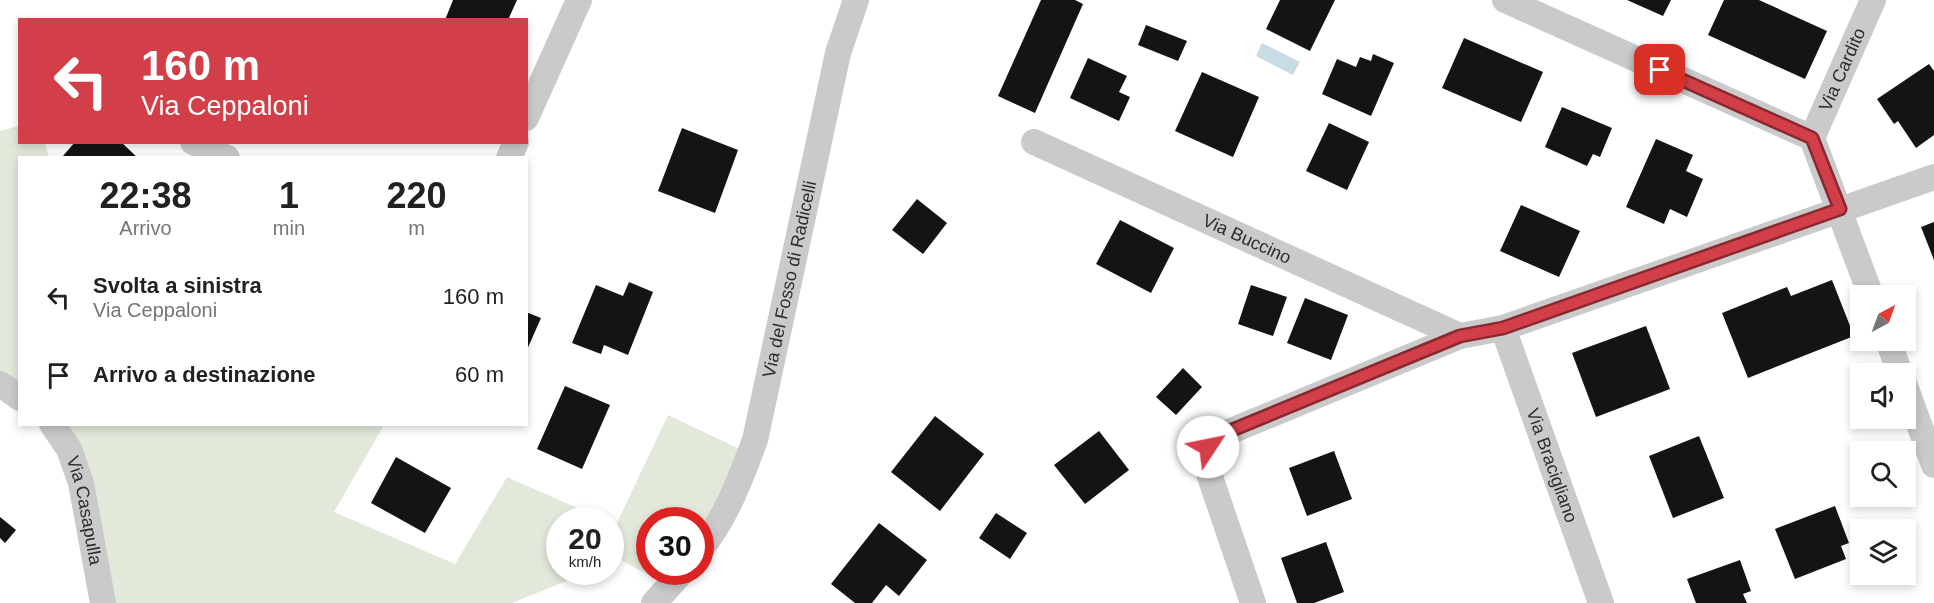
<!DOCTYPE html>
<html lang="it">
<style>
body{margin:0;font-family:Arial,sans-serif;background:#f2f2f2;color:#202124;height:100vh;display:flex;flex-direction:column;font-size:22px;white-space:nowrap}
*{box-sizing:border-box;margin:0}
p{font-size:20px;color:#757577}
.icon{flex:none;width:33px;height:33px;fill:none;stroke:currentColor;stroke-width:2;stroke-linecap:round;stroke-linejoin:round}
.map{position:relative;flex:1;overflow:hidden}
.drawer{position:absolute;left:18px;top:156px;width:510px;height:270px;display:flex;flex-direction:column;background:#fff;border-radius:0px;box-shadow:0 3px 9px #0003}
.drawer>*{flex:none}
.banner{position:absolute;left:18px;top:18px;width:510px;height:126px;border-radius:0px;box-shadow:0 3px 9px #0003;background:#d33f49;color:#fff;overflow:hidden}
.needle{width:39px;rotate:41deg}
.fabs{position:absolute;left:1850px;top:285px;display:grid;gap:12px}
.fabs a{display:grid;place-items:center;width:66px;height:66px;border-radius:0px;background:#fff;box-shadow:0 3px 9px #0003;font-size:30px}
.speed{position:absolute;left:546px;top:507px;display:flex;gap:12px;font-size:30px;font-weight:700;text-align:center}
.speed>*{display:grid;place-content:center;width:78px;height:78px;border-radius:50%;background:#fff;box-shadow:0 3px 9px #0003;line-height:1}
.speed small{font-size:15px;font-weight:400}
.speed .limit{border:9px solid #d22;background:#fff;color:#111}
.pin{position:absolute;display:grid;place-items:center;width:51px;height:51px;color:#fff;margin:-26px;border-radius:12px;box-shadow:0 3px 9px #0006}
.me{position:absolute;width:66px;margin:-33px;rotate:56deg;stroke-linejoin:round;filter:drop-shadow(0 0 4px #0008)}
.turn{display:flex;align-items:center;gap:21px;height:126px;padding:0 24px;font-size:27px}
.turn .icon{width:78px;height:78px;stroke-width:2.5}
.turn b{display:block;font-size:42px;line-height:51px}
.eta{display:flex;justify-content:space-evenly;align-items:center;height:102px;text-align:center}
.eta b{font-size:36px;font-weight:800;line-height:42px}
ul{padding:0;list-style:none}
li{display:flex;align-items:center;gap:18px;height:78px;padding:0 24px}
li div{flex:1}
li b{display:block;font-size:22px}
li em{font-style:normal}
.map>svg:first-child{display:block}
.green{fill:#e2e9db}
.water{fill:#c9dbe7}
.building{fill:#141414}
.lines{fill:none;stroke-linecap:round;stroke-linejoin:round}
.minor{stroke:#cacaca;stroke-width:26}
.route-casing{stroke:#89292f;stroke-width:15}
.route{stroke:#d33f49;stroke-width:10}
.labels{text-anchor:middle;stroke-width:6;stroke-linejoin:round;paint-order:stroke}
.street-label{font-size:18px;fill:#2d2d2d;stroke:#fff}
</style>
<div class="map">
<svg width="1934" height="603" viewBox="0 0 1934 603">
<rect width="100%" height="100%" fill="#fff"/>
<g class="green">
<polygon points="19,126 20,142 45,143 49,157 20,158 19,398 0,384 0,131"/>
<polygon points="668,415 750,454 701,548 700,520 650,520 650,572 681,572 669,586 619,559 611,562 611,523 616,525"/>
<polygon points="50,425 384,425 334,512 455,564 507,477 605,520 560,520 560,572 589,572 512,603 103,603 81,483"/>
</g>
<polygon class="water" points="1262,43 1300,62 1293,75 1256,56"/>
<g class="building">
<polygon points="453,0 517,0 508,20 445,20"/>
<polygon points="1041,0 1075,0 1083,4 1035,113 998,96"/>
<polygon points="1280,0 1335,0 1310,51 1266,29"/>
<polygon points="1627,0 1671,0 1663,16"/>
<polygon points="1724,0 1759,0 1827,31 1805,79 1708,35"/>
<polygon points="1146,25 1187,41 1178,61 1138,45"/>
<polygon points="1464,38 1543,72 1521,122 1442,88"/>
<polygon points="1373,54 1394,63 1371,116 1322,94 1337,59 1356,67 1360,57 1371,61"/>
<polygon points="1088,58 1127,76 1119,92 1130,97 1119,121 1070,98"/>
<polygon points="1929,64 1934,71 1934,135 1916,148 1898,121 1894,124 1877,99"/>
<polygon points="1202,72 1259,97 1233,157 1175,131"/>
<polygon points="1562,107 1612,128 1600,157 1593,154 1587,166 1545,147"/>
<polygon points="1329,123 1369,142 1347,190 1306,171"/>
<polygon points="682,128 738,150 715,213 658,191"/>
<polygon points="1656,139 1693,155 1686,171 1703,179 1687,217 1670,209 1664,224 1626,207"/>
<polygon points="75,142 121,142 138,158 65,158 63,156"/>
<polygon points="917,199 947,223 923,254 892,230"/>
<polygon points="1521,205 1580,231 1559,277 1500,251"/>
<polygon points="1120,220 1174,248 1151,293 1096,264"/>
<polygon points="1934,222 1934,260 1921,227"/>
<polygon points="1832,280 1854,336 1748,378 1722,313 1787,287 1791,296"/>
<polygon points="629,282 653,292 628,355 604,345 601,354 572,343 596,285 623,296"/>
<polygon points="1251,285 1287,297 1273,336 1238,324"/>
<polygon points="1305,298 1348,315 1331,360 1287,343"/>
<polygon points="526,312 541,318 526,352"/>
<polygon points="1646,326 1670,389 1596,417 1572,353"/>
<polygon points="1183,368 1202,387 1176,415 1156,397"/>
<polygon points="565,386 610,405 582,469 537,449"/>
<polygon points="935,416 984,454 940,511 891,472"/>
<polygon points="1099,431 1129,470 1085,504 1054,465"/>
<polygon points="1699,436 1724,498 1673,518 1649,456"/>
<polygon points="1334,451 1352,499 1307,516 1289,468"/>
<polygon points="396,457 451,488 425,533 371,503"/>
<polygon points="1835,506 1849,543 1841,546 1846,559 1795,579 1775,529"/>
<polygon points="996,513 1027,533 1010,559 979,538"/>
<polygon points="0,517 16,530 5,543 0,538"/>
<polygon points="879,523 927,560 899,596 886,585 872,603 855,603 831,584"/>
<polygon points="1326,542 1344,592 1314,603 1297,603 1281,558"/>
<polygon points="1740,560 1751,591 1743,594 1747,603 1696,603 1687,579"/>
</g>
<g class="lines">
<g class="minor">
<polyline points="1505,0 1812,138 1871,296"/>
<polyline points="526,118 579,0"/>
<path id="s1" d="M1812,138L1873,0"/>
<polyline points="193,142 227,158"/>
<path id="s2" d="M1034,142L1460,336"/>
<polyline points="509,158 516,142"/>
<path id="s3" d="M1503,328L1601,603"/>
<polyline points="1888,340 1900,374"/>
<polyline points="0,384 20,398"/>
<polyline points="1905,386 1934,465"/>
<path id="s4" d="M52,424L69,449L81,483L103,603"/>
<path id="s5" d="M700,550C727,516 740,480 755,440L838,53L856,0"/>
<polyline points="654,603 682,572"/>
<path d="M1253,603L1207,468C1204,453 1207,445 1219,436L1460,336L1503,328L1934,177"/>
</g>
</g>
<g class="lines">
<g class="route-casing">
<polyline id="route" points="1208,447 1213,441 1225,433 1460,336 1503,328 1840,209 1812,138 1660,70"/>
</g>
<use href="#route" class="route"/>
</g>
<g class="labels">
<g class="street-label">
<text dy="6" stroke="none"><textPath href="#s1" startOffset="75">Via Cardito</textPath></text>
<text dy="6" stroke="none"><textPath href="#s2" startOffset="234">Via Buccino</textPath></text>
<text dy="6" stroke="none"><textPath href="#s5" startOffset="288">Via del Fosso di Radicelli</textPath></text>
<text dy="6" stroke="none"><textPath href="#s3" startOffset="146">Via Bracigliano</textPath></text>
<text dy="6" stroke="none"><textPath href="#s4" startOffset="94">Via Casapulla</textPath></text>
</g>
</g>
</svg>
<div class="fabs">
<a><svg class="needle" viewBox="-14 -14 28 28"><path d="M0-13l5 13h-10z" fill="#e53935"/><path d="M0 13l5-13h-10z" fill="#757577"/></svg></a>
<a><svg class="icon" aria-label="sound" viewBox="0 0 24 24"><path d="M4 9h4l5-4v14l-5-4H4zM17 9q2 3 0 6"/></svg></a>
<a><svg class="icon" aria-label="search" viewBox="0 0 24 24"><circle cx="10" cy="10" r="6"/><path d="M15 15l6 6"/></svg></a>
<a><svg class="icon" aria-label="layers" viewBox="0 0 24 24"><path d="M12 4l9 5-9 5-9-5zM3 14l9 5 9-5"/></svg></a>
</div>
<div class="speed"><div>20<small>km/h</small></div><div class="limit">30</div></div>
<div class="pin" style="left:1660px;top:70px;background:#d93025"><svg class="icon" aria-label="arrive" viewBox="0 0 24 24"><path d="M6 21V4h12l-3 4 3 4H6"/></svg></div>
<svg class="me" style="left:1208px;top:447px" viewBox="-20 -20 40 40"><circle r="19" fill="#fff"/><path d="M0-13L10 11 0 6-10 11z" fill="#d33f49"/></svg>
<div class="banner">
<div class="turn"><svg class="icon" aria-label="left" viewBox="0 0 24 24"><path d="M17 20v-9H6M10 6l-5 5 5 5"/></svg><div><b>160 m</b>Via Ceppaloni</div></div>
</div>
<section class="drawer">
<div class="eta">
<div><b>22:38</b><p>Arrivo</p></div>
<div><b>1</b><p>min</p></div>
<div><b>220</b><p>m</p></div>
</div>
<ul>
<li><svg class="icon" aria-label="left" viewBox="0 0 24 24"><path d="M17 20v-9H6M10 6l-5 5 5 5"/></svg><div><b>Svolta a sinistra</b><p>Via Ceppaloni</p></div><em>160 m</em></li>
<li><svg class="icon" aria-label="arrive" viewBox="0 0 24 24"><path d="M6 21V4h12l-3 4 3 4H6"/></svg><div><b>Arrivo a destinazione</b></div><em>60 m</em></li>
</ul>
</section>
</div>
